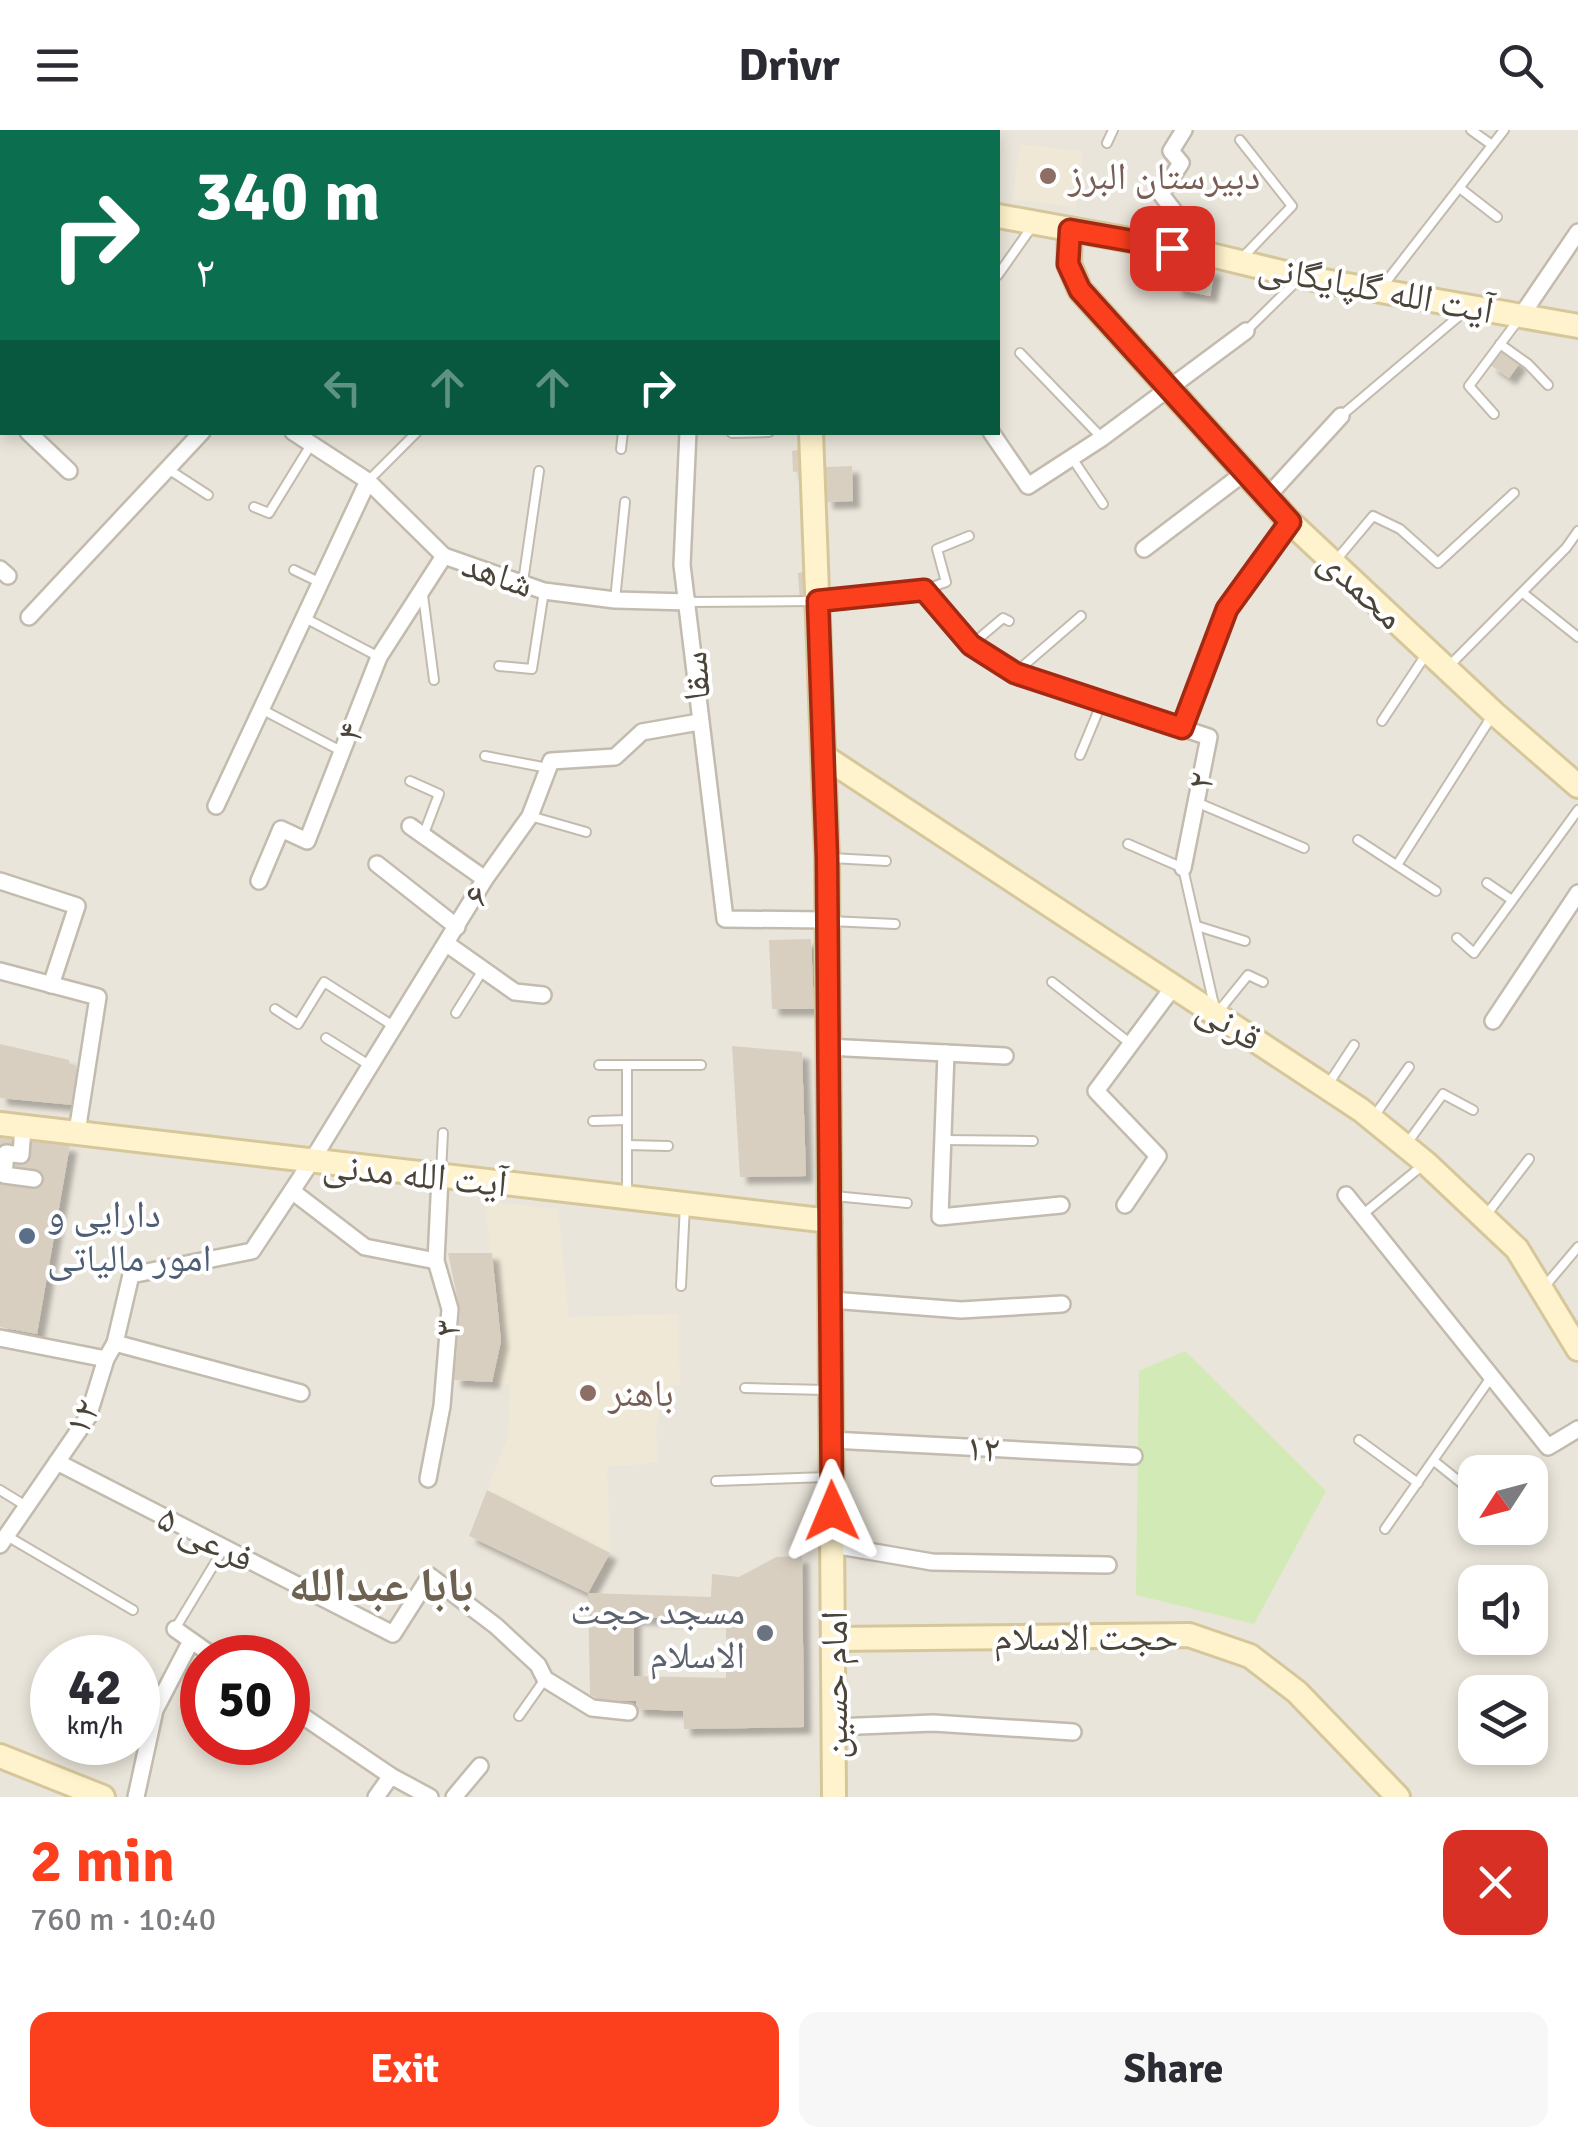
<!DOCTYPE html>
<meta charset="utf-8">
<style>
body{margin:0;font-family:Signika,"Noto Naskh Arabic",sans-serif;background:#f7f7f7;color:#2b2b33;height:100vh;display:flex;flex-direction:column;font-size:38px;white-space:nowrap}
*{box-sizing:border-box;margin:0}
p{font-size:32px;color:#7c7c81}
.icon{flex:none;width:55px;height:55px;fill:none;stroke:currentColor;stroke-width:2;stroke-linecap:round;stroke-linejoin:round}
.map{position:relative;height:1667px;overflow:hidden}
.drawer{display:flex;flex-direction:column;background:#fff;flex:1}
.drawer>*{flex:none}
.hud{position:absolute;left:0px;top:0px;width:1000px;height:305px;box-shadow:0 5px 15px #0003;background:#0b6e4f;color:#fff;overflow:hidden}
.needle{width:65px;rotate:234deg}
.tools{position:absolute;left:1458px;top:1325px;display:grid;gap:20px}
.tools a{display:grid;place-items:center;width:90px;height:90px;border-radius:20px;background:#fff;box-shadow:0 5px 15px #0003;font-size:50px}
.speed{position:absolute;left:30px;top:1505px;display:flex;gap:20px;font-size:50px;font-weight:700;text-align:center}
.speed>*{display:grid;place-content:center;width:130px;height:130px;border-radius:50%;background:#fff;box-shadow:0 5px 15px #0003;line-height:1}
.speed small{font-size:25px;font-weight:400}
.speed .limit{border:15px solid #d22;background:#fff;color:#111}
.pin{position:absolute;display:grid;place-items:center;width:85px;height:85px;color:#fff;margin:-42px;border-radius:20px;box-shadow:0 5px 15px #0006}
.me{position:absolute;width:110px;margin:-55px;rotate:359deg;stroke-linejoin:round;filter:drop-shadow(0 0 8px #0008)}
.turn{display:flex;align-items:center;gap:35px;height:210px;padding:0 30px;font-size:45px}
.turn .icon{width:130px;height:130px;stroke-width:2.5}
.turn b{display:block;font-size:70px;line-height:85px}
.lanes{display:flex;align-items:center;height:95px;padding:0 30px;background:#0003;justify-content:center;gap:50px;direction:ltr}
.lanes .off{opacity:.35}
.round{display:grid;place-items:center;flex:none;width:105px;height:105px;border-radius:20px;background:#f7f7f7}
.summary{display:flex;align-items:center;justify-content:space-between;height:170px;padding:0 30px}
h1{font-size:60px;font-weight:700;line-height:75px;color:#fc3f1d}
.primary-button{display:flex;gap:20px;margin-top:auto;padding:20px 30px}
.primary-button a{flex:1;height:115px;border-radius:20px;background:#fc3f1d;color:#fff;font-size:40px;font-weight:700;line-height:115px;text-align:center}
.primary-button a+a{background:#f7f7f7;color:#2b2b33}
header{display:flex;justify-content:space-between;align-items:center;height:130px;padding:0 30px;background:#fff;font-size:45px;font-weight:700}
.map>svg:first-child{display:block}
.residential{fill:#eae5da;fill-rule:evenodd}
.education{fill:#efe8d6}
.green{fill:#d2eab5}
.building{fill:#d8cfc1;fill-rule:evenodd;filter:url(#shadow)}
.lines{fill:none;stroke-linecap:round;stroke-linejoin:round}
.lane-casing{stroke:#c2bbae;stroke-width:12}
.street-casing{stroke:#c2bbae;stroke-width:20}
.secondary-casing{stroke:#d6c79b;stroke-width:28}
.lane{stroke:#fff;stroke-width:8}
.street{stroke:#fff;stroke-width:15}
.secondary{stroke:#fff3cd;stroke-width:22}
.route-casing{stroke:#a42913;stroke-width:25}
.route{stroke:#fc3f1d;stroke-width:18}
.education-dot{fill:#8d6e63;stroke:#fff;stroke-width:4}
.service-dot{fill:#5c6f8a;stroke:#fff;stroke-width:4}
.worship-dot{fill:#6b7280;stroke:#fff;stroke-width:4}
.labels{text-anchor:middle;stroke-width:8;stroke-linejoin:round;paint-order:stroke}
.education-label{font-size:38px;fill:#785e54;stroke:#fff;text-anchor:start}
.street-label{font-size:38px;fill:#4b4439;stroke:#fff}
.service-label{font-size:38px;fill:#4e5e75;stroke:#fff;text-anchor:start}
.worship-label{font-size:38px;fill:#5b616d;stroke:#fff;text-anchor:end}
.district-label{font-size:48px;font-weight:bold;fill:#6e6250;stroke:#fff}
</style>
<header><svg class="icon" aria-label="menu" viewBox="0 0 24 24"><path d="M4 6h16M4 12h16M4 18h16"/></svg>Drivr<svg class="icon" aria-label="search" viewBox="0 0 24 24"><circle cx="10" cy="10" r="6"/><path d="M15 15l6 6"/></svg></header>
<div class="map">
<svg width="1578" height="1667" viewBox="0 0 1578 1667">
<defs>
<filter id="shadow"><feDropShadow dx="7" dy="7" stdDeviation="2.5" flood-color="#0004"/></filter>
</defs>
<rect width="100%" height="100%" fill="#f6f3ec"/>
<path class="residential" d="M0,0H1578V1667H0ZM2,2H998V302H2ZM1475,1342H1530V1398H1475ZM1475,1452H1530V1508H1475ZM52,1528H138V1612H52ZM202,1528H288V1612H202ZM1475,1562H1530V1618H1475Z"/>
<g class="education">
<polygon points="1020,14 1083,22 1076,77 1013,69"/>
<polygon points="485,1071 558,1079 569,1187 678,1184 680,1255 667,1257 656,1298 658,1332 607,1337 610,1423 588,1463 469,1406 508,1307 510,1255 492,1252 501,1211"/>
</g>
<polygon class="green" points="1185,1221 1326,1361 1254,1494 1136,1465 1139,1241"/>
<g class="building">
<polygon points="1180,133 1215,139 1210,166 1175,159"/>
<polygon points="1502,219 1520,233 1509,248 1490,235"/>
<polygon points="804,319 804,341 793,342 792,321"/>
<polygon points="852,336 853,371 826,372 825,337"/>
<polygon points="808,441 810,472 800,474 798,443"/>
<polygon points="811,809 814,879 772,879 769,810"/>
<polygon points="0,914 69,930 69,936 79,939 73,975 0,968"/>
<polygon points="732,916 802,922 806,1046 740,1047"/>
<polygon points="0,1008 70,1015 37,1204 0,1197"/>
<polygon points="448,1123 492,1123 501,1211 492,1252 454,1250 460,1181"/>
<path d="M487,1360L610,1423L588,1463L711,1467L712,1444L739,1447L776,1427L802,1426L804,1597L684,1599L683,1581L637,1579L636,1571H606L590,1565L588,1463L469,1406ZM726,1487V1548L634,1546V1488Z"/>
</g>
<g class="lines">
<g class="lane-casing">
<g id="lane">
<polyline points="66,0 70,2"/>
<polyline points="339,0 339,2"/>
<polyline points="531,0 532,2"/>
<polyline points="1471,0 1492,15"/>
<polyline points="1240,10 1292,76 1243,127"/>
<polyline points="1107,13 1113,0"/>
<polyline points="1461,59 1497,87"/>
<polyline points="998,145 1031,98"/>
<polyline points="1382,157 1504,0"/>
<polyline points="1246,201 1298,150"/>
<polyline points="1500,214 1528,234 1548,255"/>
<polyline points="1020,223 1102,308"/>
<polyline points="1494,284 1469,256 1519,189"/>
<polyline points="1341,286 1465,181"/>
<polyline points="732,303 769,302"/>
<polyline points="621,319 623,302"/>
<polyline points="1072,328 1103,374"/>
<polyline points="168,339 208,365"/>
<polyline points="368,351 417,302"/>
<polyline points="254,377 269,383 312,313"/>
<polyline points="1337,429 1373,386 1400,399 1438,433 1514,363"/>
<polyline points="294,440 321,453"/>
<polyline points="523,452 539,341"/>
<polyline points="924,460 946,452 937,419 969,406"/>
<polyline points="1523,463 1578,507"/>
<polyline points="423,465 434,550"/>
<polyline points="615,470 625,372"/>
<polyline points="688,472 813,471"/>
<polyline points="305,488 379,527"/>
<polyline points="971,515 1003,488 1009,491"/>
<polyline points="499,536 532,539 544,461"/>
<polyline points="1448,537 1566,418 1578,401"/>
<polyline points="1015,543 1081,486"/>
<polyline points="263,580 343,622"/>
<polyline points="1382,591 1427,523"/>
<polyline points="1080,625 1102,572"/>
<polyline points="485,626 548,638"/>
<polyline points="410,651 439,664 423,706"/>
<polyline points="1196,672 1304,718"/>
<polyline points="530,686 586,702"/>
<polyline points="1358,710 1436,761"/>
<polyline points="1128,714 1183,738 1214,875"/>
<polyline points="831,728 886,731"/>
<polyline points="1397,735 1492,586"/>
<polyline points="1487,753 1512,770"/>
<polyline points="830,791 895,794"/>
<polyline points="1197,796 1245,811"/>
<polyline points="1457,808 1474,823 1578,680"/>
<polyline points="1052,852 1131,914"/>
<polyline points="275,879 298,894 324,852 395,897"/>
<polyline points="1218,882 1248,845 1263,852"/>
<polyline points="456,883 483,840"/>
<polyline points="326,908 369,935"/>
<polyline points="599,935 701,935"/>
<polyline points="627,936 627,1064"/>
<polyline points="1329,953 1354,915"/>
<polyline points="1375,985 1409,937"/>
<polyline points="593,991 627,990"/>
<polyline points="943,1010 1033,1011"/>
<polyline points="1408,1012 1443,964 1473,980"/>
<polyline points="627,1015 668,1016"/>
<polyline points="441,1042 443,1003"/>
<polyline points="834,1066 907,1073"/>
<polyline points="1487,1084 1529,1029"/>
<polyline points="1362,1085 1423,1035"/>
<polyline points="681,1156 685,1075"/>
<polyline points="1545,1156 1578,1117"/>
<polyline points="745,1258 826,1260"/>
<polyline points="1359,1310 1418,1353"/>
<polyline points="1434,1331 1475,1364"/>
<polyline points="716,1351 827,1347"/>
<polyline points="0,1360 26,1376"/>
<polyline points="1385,1399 1492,1246"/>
<polyline points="7,1406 133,1480"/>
<polyline points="175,1499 224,1418"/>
<polyline points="519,1586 545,1549"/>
</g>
</g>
<g class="street-casing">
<g id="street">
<polyline points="677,0 678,2"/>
<polyline points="1184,0 1171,21 1181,33 1161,64 1207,124"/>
<polyline points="0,127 2,129"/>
<polyline points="1521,186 1578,102"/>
<polyline points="0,276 2,279"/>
<polyline points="28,302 69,341"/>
<polyline points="293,302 368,351 444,426 544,461 615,470 688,472"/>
<polyline points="688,302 682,435 725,789 825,790"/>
<polyline points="991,302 1028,356 1102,308 1246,201"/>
<polyline points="1266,368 1341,286"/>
<polyline points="1144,419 1244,343"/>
<polyline points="0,439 8,446"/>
<polyline points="819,471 924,460 971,515 1015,543 1209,607 1183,738"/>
<polyline points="29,487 202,302"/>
<polyline points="1182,598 1227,479 1290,392"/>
<polyline points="216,676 368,351"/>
<polyline points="410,696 485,749"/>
<polyline points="377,734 457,797"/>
<polyline points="0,751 77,776 51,855"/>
<polyline points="259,751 281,699 307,711 379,527 444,426"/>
<polyline points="447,814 515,862 543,865"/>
<polyline points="0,841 98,867 77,1002"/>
<polyline points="1493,891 1578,763"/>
<polyline points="827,917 1005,926"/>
<polyline points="946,923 940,1087 1061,1075"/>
<polyline points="23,996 21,1025 6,1023 4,1045 34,1049"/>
<polyline points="292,1061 365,1117 436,1131"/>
<polyline points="1346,1065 1548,1317 1578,1299"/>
<polyline points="1125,1075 1158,1026 1096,961 1174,856"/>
<polyline points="831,1170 961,1180 1062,1174"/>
<polyline points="0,1208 106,1229"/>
<polyline points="115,1213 301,1263"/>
<polyline points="832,1310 1134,1326"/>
<polyline points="57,1332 393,1504 430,1446 496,1496 538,1535 545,1549 592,1578 629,1582"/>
<polyline points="428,1349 442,1276 450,1179 436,1131 440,1047"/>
<polyline points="0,1415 88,1287 106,1229 115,1213 131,1145 252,1121 311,1032 485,749 530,686 551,631 615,627 642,602 699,592"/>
<polyline points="833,1415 932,1432 1108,1435"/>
<polyline points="175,1499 216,1528"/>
<polyline points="288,1576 391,1646 430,1667"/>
<polyline points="834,1597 933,1593 1073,1602"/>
<polyline points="136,1667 155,1580 191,1511"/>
<polyline points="376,1667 391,1646"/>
<polyline points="454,1667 480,1636"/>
</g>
</g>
<g class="secondary-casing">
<g id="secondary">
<polyline points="561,0 578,2"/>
<polyline points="882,0 883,2"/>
<polyline points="133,2 133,0"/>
<polyline points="741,2 743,0"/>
<polyline points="998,86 1207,124 1302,147 1578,196"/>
<polyline points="1070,100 1069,134 1080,160 1290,392 1494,583 1578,656"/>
<polyline points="0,246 2,243"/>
<polyline points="811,302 827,728 834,1667"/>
<polyline points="825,627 1361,980 1426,1033 1517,1119 1578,1219"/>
<polyline points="0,994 830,1091"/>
<polyline points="833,1509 1189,1505 1250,1526 1297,1562 1398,1667"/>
<polyline points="0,1626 103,1667"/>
</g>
</g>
<use href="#lane" class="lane"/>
<use href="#street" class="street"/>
<use href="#secondary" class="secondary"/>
</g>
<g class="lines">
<g class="route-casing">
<polyline id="route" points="832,1381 827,728 818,471 924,460 971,515 1015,543 1182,598 1227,479 1290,392 1080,160 1068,134 1070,100 1172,118"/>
</g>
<use href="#route" class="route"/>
</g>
<g class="education-dot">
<circle cx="1048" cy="46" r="10"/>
<circle cx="588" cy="1263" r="10"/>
</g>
<circle class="service-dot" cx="27" cy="1106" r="10"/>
<circle class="worship-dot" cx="765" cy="1503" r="10"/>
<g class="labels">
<g class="education-label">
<text x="1068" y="59">دبیرستان البرز</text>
<text x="608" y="1276">باهنر</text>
</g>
<g class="street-label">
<text transform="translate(1376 158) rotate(11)" y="13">آیت الله گلپایگانی</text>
<text transform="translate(498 444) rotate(19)" y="13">شاهد</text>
<text transform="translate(1362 458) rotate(43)" y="13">محمدی</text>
<text transform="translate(695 546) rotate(-95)" y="13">سقا</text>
<text transform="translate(350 602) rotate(-69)" y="13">۴</text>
<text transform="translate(1200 651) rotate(-79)" y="13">۲</text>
<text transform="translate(476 765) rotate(-59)" y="13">۶</text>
<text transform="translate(1230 893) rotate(33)" y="13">قرنی</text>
<text transform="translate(415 1044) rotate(6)" y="13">آیت الله مدنی</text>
<text transform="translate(447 1198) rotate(-88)" y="13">۳</text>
<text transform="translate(82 1287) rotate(-63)" y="13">۱۲</text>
<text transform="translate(983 1318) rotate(3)" y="13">۱۲</text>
<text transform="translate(206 1408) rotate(27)" y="13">فرعی ۵</text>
<text x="1086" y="1520">حجت الاسلام</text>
<text transform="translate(834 1555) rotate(-90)" y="13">امام حسین</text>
</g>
<g class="service-label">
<text x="47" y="1097">دارایی و<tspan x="47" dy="44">امور مالیاتی</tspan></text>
</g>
<g class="worship-label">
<text x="745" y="1494">مسجد حجت<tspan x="745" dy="44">الاسلام</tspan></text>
</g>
<g class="district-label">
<text x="381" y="1471">بابا عبدالله</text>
</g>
</g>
</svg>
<div class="tools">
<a><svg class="needle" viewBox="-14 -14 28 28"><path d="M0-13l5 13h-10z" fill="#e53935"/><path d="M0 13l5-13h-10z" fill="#7c7c81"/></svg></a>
<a><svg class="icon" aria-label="sound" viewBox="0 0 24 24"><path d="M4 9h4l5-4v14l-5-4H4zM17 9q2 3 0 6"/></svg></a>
<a><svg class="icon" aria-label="layers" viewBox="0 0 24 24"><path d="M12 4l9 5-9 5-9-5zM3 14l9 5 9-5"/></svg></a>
</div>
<div class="speed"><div>42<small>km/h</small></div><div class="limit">50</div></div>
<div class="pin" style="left:1172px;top:118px;background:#d93025"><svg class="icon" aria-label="arrive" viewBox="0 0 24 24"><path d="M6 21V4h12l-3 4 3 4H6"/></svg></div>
<svg class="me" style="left:832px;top:1381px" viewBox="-20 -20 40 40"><path d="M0-17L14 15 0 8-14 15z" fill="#fc3f1d" stroke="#fff" stroke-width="4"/></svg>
<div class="hud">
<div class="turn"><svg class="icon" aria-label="right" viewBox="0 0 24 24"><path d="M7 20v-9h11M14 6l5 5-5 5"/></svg><div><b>340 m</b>۲</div></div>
<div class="lanes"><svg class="icon off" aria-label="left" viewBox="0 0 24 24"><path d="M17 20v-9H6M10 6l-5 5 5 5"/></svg><svg class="icon off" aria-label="ahead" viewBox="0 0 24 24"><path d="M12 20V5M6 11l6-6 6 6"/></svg><svg class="icon off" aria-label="ahead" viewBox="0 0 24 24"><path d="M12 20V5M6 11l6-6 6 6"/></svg><svg class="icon" aria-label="right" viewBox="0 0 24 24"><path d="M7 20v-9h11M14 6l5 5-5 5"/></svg></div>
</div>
</div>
<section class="drawer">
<div class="summary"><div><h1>2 min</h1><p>760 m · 10:40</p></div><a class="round" style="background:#d93025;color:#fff"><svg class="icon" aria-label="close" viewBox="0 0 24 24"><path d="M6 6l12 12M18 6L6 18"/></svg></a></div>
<div class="primary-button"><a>Exit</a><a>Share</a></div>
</section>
